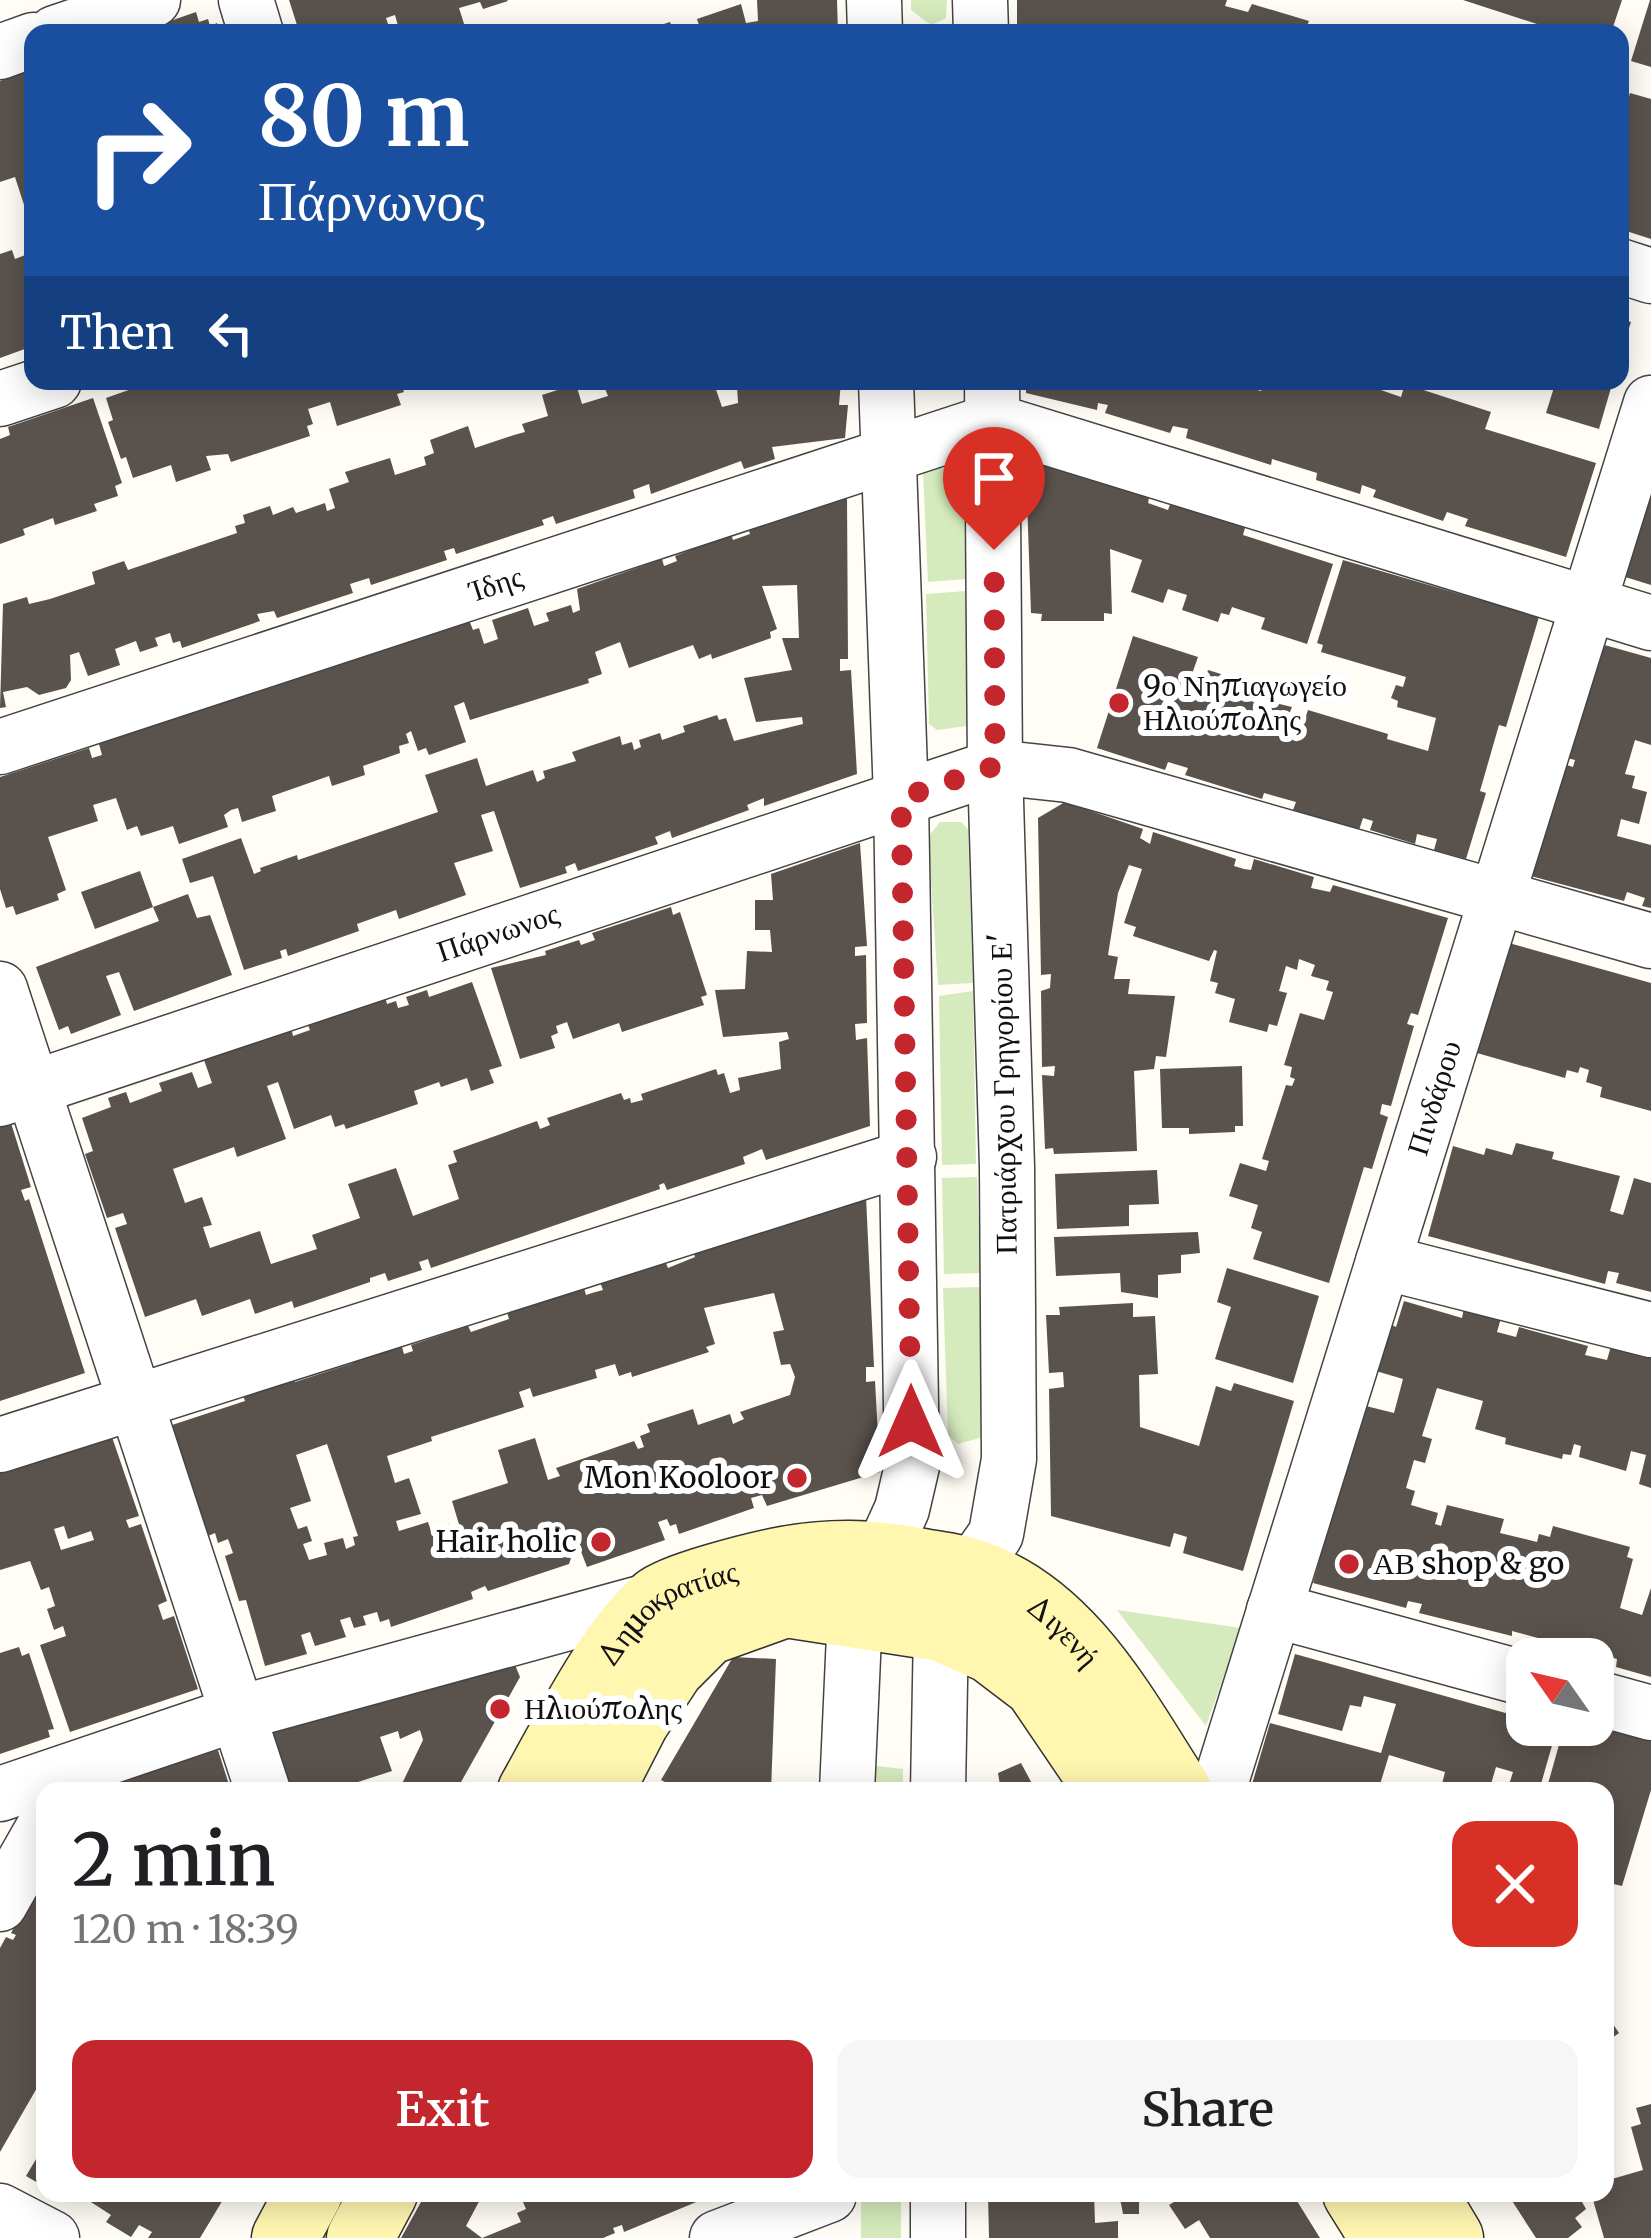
<!DOCTYPE html>
<meta charset="utf-8">
<style>
body{margin:0;font-family:Merriweather,serif;background:#f6f6f6;color:#202124;height:100vh;display:flex;flex-direction:column;font-size:45px;white-space:nowrap}
*{box-sizing:border-box;margin:0}
p{font-size:39px;color:#757577}
.icon{flex:none;width:66px;height:66px;fill:none;stroke:currentColor;stroke-width:2;stroke-linecap:round;stroke-linejoin:round}
.map{position:relative;flex:1;overflow:hidden}
.side{position:absolute;left:36px;top:1782px;width:1578px;height:420px;display:flex;flex-direction:column;background:#fff;border-radius:24px;box-shadow:0 6px 30px #0003}
.side>*{flex:none}
.hud{position:absolute;left:24px;top:24px;width:1605px;height:366px;border-radius:24px;box-shadow:0 6px 30px #0003;background:#1a4fa0;color:#fff;overflow:hidden}
.needle{width:78px;rotate:304deg}
.tools{position:absolute;left:1506px;top:1638px;display:grid;gap:24px}
.tools a{display:grid;place-items:center;width:108px;height:108px;border-radius:24px;background:#fff;box-shadow:0 6px 30px #0003;font-size:60px}
.pin{position:absolute;display:grid;place-items:center;width:102px;height:102px;color:#fff;margin:-123px -51px;border-radius:50% 50% 50% 0;rotate:-45deg;box-shadow:0 0 12px #0007}
.pin .icon{rotate:45deg}
.me{position:absolute;width:132px;margin:-66px;rotate:0deg;stroke-linejoin:round;filter:drop-shadow(0 0 9px #0008)}
.turn{display:flex;align-items:center;gap:42px;height:252px;padding:0 36px;font-size:54px}
.turn .icon{width:156px;height:156px;stroke-width:2.5}
.turn b{display:block;font-size:84px;line-height:102px}
.then{display:flex;align-items:center;height:114px;padding:0 36px;background:#0003;gap:24px;font-size:45px}
.round{display:grid;place-items:center;flex:none;width:126px;height:126px;border-radius:24px;background:#f6f6f6}
.summary{display:flex;align-items:center;justify-content:space-between;height:204px;padding:0 36px}
h1{font-size:72px;font-weight:600;line-height:90px}
.button{display:flex;gap:24px;margin-top:auto;padding:24px 36px}
.button a{flex:1;height:138px;border-radius:24px;background:#c4262e;color:#fff;font-size:48px;font-weight:600;line-height:138px;text-align:center}
.button a+a{background:#f6f6f6;color:#202124}
.map>svg:first-child{display:block}
.green{fill:#d5ebbd}
.building{fill:#5a524d;fill-rule:evenodd}
.lines{fill:none;stroke-linecap:round;stroke-linejoin:round}
.street-casing{stroke:#444;stroke-width:57}
.secondary-casing{stroke:#333;stroke-width:69}
.street{stroke:#fff;stroke-width:54}
.secondary{stroke:#fff6b0;stroke-width:66}
.route{stroke:#c4262e;stroke-width:21;stroke-dasharray:0 37.8}
.poi-dot{fill:#c4262e;stroke:#fff;stroke-width:4.5}
.labels{text-anchor:middle;stroke-width:12;stroke-linejoin:round;paint-order:stroke}
.street-label{font-size:30px;fill:#111;stroke:#fff}
.poi-label{font-size:30px;fill:#111;stroke:#fff;text-anchor:start}
</style>
<div class="map">
<svg width="1651" height="2238" viewBox="0 0 1651 2238">
<rect width="100%" height="100%" fill="#fffdf5"/>
<g class="green">
<polygon points="911,0 947,0 946,18 931,25 911,10"/>
<polygon points="933,467 956,469 963,477 966,579 928,582 923,472"/>
<polygon points="966,591 967,726 937,730 929,724 926,594"/>
<polygon points="940,822 961,822 968,829 973,983 938,985 928,837"/>
<polygon points="973,991 976,1164 942,1165 939,996"/>
<polygon points="977,1177 980,1273 944,1274 942,1178"/>
<polygon points="979,1287 987,1428 983,1437 958,1444 948,1435 943,1288"/>
<polygon points="1117,1610 1241,1628 1206,1726"/>
<polygon points="868,1765 903,1769 903,1791 867,1791"/>
<rect x="861" y="2193" width="40" height="45"/>
</g>
<g class="building">
<polygon points="289,0 507,0 508,1 483,9 480,2 459,8 466,30 457,33 400,33 395,15 386,18 391,33 289,33 288,29 297,25"/>
<polygon points="757,0 837,0 838,33 682,33 699,25 697,19 741,4 746,23 758,21"/>
<polygon points="1017,0 1227,0 1225,6 1248,12 1252,4 1309,21 1306,28 1318,32 1017,33"/>
<polygon points="1463,0 1622,0 1611,33 1541,33 1534,31 1537,24"/>
<polygon points="1650,0 1651,0 1651,67 1631,61"/>
<polygon points="196,12 199,22 208,19 210,26 217,23 220,33 155,33 153,27"/>
<polygon points="670,22 675,33 639,33 639,32"/>
<polygon points="33,69 33,209 26,211 15,177 0,182 0,81"/>
<polygon points="1630,93 1651,99 1651,239 1620,229 1620,101 1627,103"/>
<polygon points="12,250 15,259 33,252 33,346 0,358 0,254"/>
<polygon points="1620,319 1631,322 1621,353 1620,353"/>
<polygon points="154,381 400,381 404,392 397,394 401,405 337,426 330,402 308,409 313,424 307,426 310,436 231,462 228,454 206,456 211,470 176,482 171,465 133,478 126,457 121,459 108,422 113,420 106,398"/>
<polygon points="602,381 713,381 722,407 738,403 737,386 746,387 746,381 841,381 839,405 848,405 845,438 772,447 775,459 744,469 741,461 651,494 649,484 633,490 635,498 556,524 553,516 542,520 544,525 456,554 454,548 444,551 447,560 371,585 369,578 350,584 353,593 277,618 274,611 257,614 260,621 182,648 180,641 173,643 170,633 155,638 158,646 140,652 136,641 115,649 120,665 88,676 79,652 70,655 71,680 66,688 39,695 27,687 3,692 6,707 0,708 3,604 27,597 29,604 50,599 95,584 92,572 124,561 128,570 237,533 235,526 245,523 243,515 270,506 273,515 293,507 296,513 325,503 327,511 335,508 329,489 349,482 345,472 390,458 395,475 426,465 424,457 434,453 430,440 468,426 475,448 514,435 525,432 522,424 548,416 542,395 576,384 582,404 608,396"/>
<polygon points="1026,381 1240,381 1239,385 1261,391 1265,381 1346,384 1355,381 1401,397 1405,384 1491,412 1485,429 1596,463 1566,557 1465,526 1468,519 1447,512 1443,521 1373,497 1376,490 1362,485 1360,494 1316,480 1317,473 1272,459 1271,465 1186,438 1188,429 1173,426 1170,433 1105,413 1108,405 1098,403 1097,410 1026,393"/>
<polygon points="1556,381 1613,381 1599,429 1546,413"/>
<polygon points="93,398 122,483 115,486 118,496 94,504 97,511 55,525 53,518 23,529 25,535 0,544 0,439 10,435 8,427"/>
<polygon points="1036,461 1150,493 1148,503 1168,510 1172,499 1246,524 1243,535 1333,564 1307,644 1261,629 1265,618 1232,607 1229,615 1221,613 1218,622 1182,610 1187,595 1168,589 1163,603 1131,592 1142,560 1110,549 1112,614 1104,613 1104,621 1041,621 1042,614 1031,613 1026,473"/>
<polygon points="1651,482 1651,585 1622,576"/>
<polygon points="847,496 848,659 840,659 840,671 851,670 857,774 764,806 764,798 747,805 749,810 672,838 670,831 655,837 658,844 578,871 575,863 565,867 567,873 520,888 494,811 481,815 493,851 454,863 466,895 399,919 396,910 357,924 359,931 288,956 286,949 280,951 282,958 244,970 213,876 190,883 182,859 241,838 254,874 261,871 260,868 297,855 298,860 438,812 425,775 477,758 486,786 533,770 537,782 545,778 543,771 576,761 572,752 620,736 622,745 632,742 634,750 641,747 639,740 660,733 662,740 685,732 683,726 717,715 719,720 726,718 734,741 803,724 802,717 756,722 744,678 792,670 782,638 799,638 797,585 762,586 777,629 770,632 771,638 712,659 711,654 699,659 693,645 629,668 620,642 595,652 602,674 588,679 589,683 470,720 464,702 454,706 466,742 429,755 426,748 418,751 411,731 406,734 409,743 399,746 400,753 363,766 365,775 332,786 329,776 272,796 276,811 242,822 238,808 231,810 224,815 228,827 179,844 173,826 141,836 137,826 127,830 116,798 93,805 98,821 48,837 66,890 57,894 59,900 16,915 13,906 6,908 0,889 0,777 89,748 92,758 102,755 99,744 469,620 473,630 479,628 484,644 498,639 492,620 528,608 534,626 549,621 546,613 571,605 573,613 580,610 577,589 662,559 664,566 677,561 675,556 731,534 733,540 750,534 748,527"/>
<polygon points="1343,560 1539,617 1506,727 1499,725 1480,791 1486,793 1466,859 1434,850 1437,839 1417,834 1415,844 1370,830 1373,821 1363,818 1359,830 1293,810 1296,802 1264,793 1262,799 1185,775 1188,768 1168,762 1165,770 1097,748 1133,636 1198,657 1192,674 1206,678 1208,670 1237,679 1233,693 1292,707 1290,712 1306,716 1308,710 1388,734 1387,739 1428,751 1436,718 1397,707 1398,701 1391,698 1396,685 1403,687 1406,677 1321,652 1323,645 1317,643"/>
<polygon points="1601,644 1651,658 1651,745 1635,740 1625,774 1635,776 1632,788 1647,792 1639,824 1621,819 1617,836 1651,845 1651,908 1642,906 1645,898 1627,892 1624,901 1527,875 1557,762 1573,767 1575,760 1567,758"/>
<polygon points="1065,802 1143,829 1140,838 1150,844 1153,832 1236,859 1234,866 1244,869 1251,870 1254,859 1314,877 1311,888 1330,892 1333,885 1448,918 1418,1015 1411,1013 1407,1024 1414,1026 1391,1106 1382,1104 1380,1114 1388,1117 1372,1169 1364,1167 1329,1283 1253,1259 1262,1232 1251,1228 1258,1205 1229,1196 1240,1163 1266,1171 1269,1161 1262,1159 1286,1085 1292,1086 1295,1079 1290,1077 1292,1067 1284,1065 1300,1013 1324,1020 1333,992 1326,990 1329,981 1311,976 1315,965 1299,959 1297,970 1286,966 1279,991 1287,993 1277,1026 1269,1024 1267,1032 1229,1022 1235,999 1215,993 1218,983 1210,981 1217,951 1214,950 1209,961 1133,936 1136,927 1124,923 1142,869 1129,865 1118,893 1108,955 1118,957 1114,979 1130,979 1128,994 1175,996 1166,1057 1156,1056 1154,1069 1134,1071 1137,1151 1054,1154 1053,1148 1045,1149 1042,1075 1054,1076 1055,1066 1042,1067 1041,991 1050,988 1051,974 1041,975 1038,818"/>
<polygon points="860,843 867,946 855,947 855,956 866,955 867,1023 855,1024 856,1040 867,1038 870,1126 766,1160 762,1149 743,1157 745,1164 667,1190 664,1183 659,1185 660,1189 431,1268 428,1259 419,1262 422,1270 388,1281 385,1273 370,1278 370,1282 294,1308 292,1301 255,1314 250,1299 202,1316 196,1299 145,1317 115,1228 127,1224 123,1213 107,1218 85,1154 93,1151 82,1118 111,1107 108,1098 126,1092 130,1103 162,1091 159,1083 192,1072 198,1088 212,1083 203,1057 291,1027 293,1036 310,1030 307,1023 385,997 387,1004 396,1001 398,1008 409,1005 406,997 427,990 429,997 472,982 502,1066 489,1070 494,1083 471,1091 467,1078 441,1087 439,1082 414,1091 418,1104 346,1129 344,1124 335,1127 331,1115 294,1129 278,1082 267,1086 286,1139 237,1157 234,1147 173,1169 185,1203 202,1197 212,1225 203,1227 210,1248 260,1231 271,1264 317,1249 312,1235 360,1218 348,1184 396,1168 413,1216 459,1199 448,1165 457,1162 453,1151 537,1121 540,1129 550,1125 547,1118 621,1093 624,1100 630,1098 631,1103 643,1100 641,1094 716,1069 718,1075 724,1073 730,1093 740,1090 738,1078 781,1069 779,1042 789,1039 787,1032 723,1037 715,990 745,989 747,951 772,952 770,930 755,930 755,900 773,900 771,874"/>
<polygon points="140,871 153,907 95,929 81,892"/>
<polygon points="188,894 197,918 210,915 232,975 134,1011 119,972 106,976 121,1015 71,1034 68,1026 59,1030 36,967 159,921 153,907"/>
<polygon points="671,907 673,915 680,912 707,995 701,997 704,1005 622,1032 619,1023 573,1039 567,1022 556,1026 558,1033 551,1036 555,1048 520,1059 491,968 546,955 545,951 579,940 581,945 595,940 592,933"/>
<polygon points="1509,943 1651,983 1651,1111 1600,1097 1602,1087 1586,1082 1589,1070 1580,1067 1578,1073 1567,1070 1565,1078 1477,1053"/>
<polygon points="1242,1066 1243,1126 1235,1126 1235,1132 1189,1134 1189,1128 1162,1128 1160,1069"/>
<polygon points="11,1123 31,1187 21,1190 25,1201 29,1199 85,1373 0,1401 0,1127"/>
<polygon points="1516,1143 1554,1152 1552,1159 1620,1176 1610,1211 1623,1215 1634,1178 1651,1183 1651,1292 1616,1283 1619,1273 1608,1271 1605,1284 1428,1236 1453,1146 1484,1155 1486,1148 1512,1155"/>
<polygon points="1157,1170 1159,1204 1129,1205 1129,1226 1057,1229 1055,1174"/>
<path d="M866,1197L874,1367H866V1382L875,1381L880,1472L767,1506L762,1495L751,1498L754,1508L679,1534L676,1524L670,1526L667,1519L658,1522L665,1540L587,1567L580,1549L573,1552L569,1564L488,1591L485,1586L471,1592L473,1599L391,1627L389,1619L380,1622L377,1612L363,1616L366,1625L354,1628L350,1617L340,1620L346,1637L315,1646L310,1632L301,1635L307,1654L265,1666L246,1600L239,1601L225,1556L233,1553L228,1539L218,1543L215,1533L208,1536L172,1425L245,1401L242,1393L293,1375L295,1382L353,1363L351,1358L391,1344L394,1349L402,1347L404,1354L413,1351L411,1345L468,1326L471,1332L509,1319L507,1312L584,1288L586,1295L592,1293L603,1290L600,1282L665,1261L668,1268L695,1257L693,1251ZM774,1293L784,1330L773,1332L781,1365L790,1364L795,1377L790,1395L740,1412L744,1419L733,1424L730,1414L698,1425L693,1409L647,1424L650,1432L640,1436L644,1447L638,1449L634,1441L556,1468L560,1476L548,1480L535,1438L498,1450L508,1483L452,1501L461,1531L453,1533L450,1524L431,1531L428,1522L399,1531L396,1521L421,1514L409,1478L395,1483L387,1456L432,1441L431,1437L524,1407L519,1392L530,1388L533,1397L597,1378L595,1370L615,1364L619,1376L631,1372L632,1377L709,1352L706,1347L715,1344L704,1308ZM327,1444L358,1536L353,1537L355,1545L346,1549L343,1538L324,1543L327,1555L309,1560L303,1544L312,1541L307,1526L298,1529L290,1508L311,1501L296,1455Z"/>
<polygon points="1198,1232 1200,1253 1181,1255 1181,1273 1158,1275 1158,1298 1121,1292 1120,1273 1056,1276 1054,1237"/>
<polygon points="1227,1268 1319,1296 1293,1383 1215,1359 1231,1307 1217,1302"/>
<polygon points="1404,1301 1462,1318 1464,1308 1501,1318 1497,1332 1516,1337 1519,1327 1588,1346 1585,1355 1607,1360 1611,1346 1651,1357 1651,1488 1639,1484 1646,1455 1631,1451 1626,1471 1579,1457 1581,1446 1574,1444 1571,1455 1563,1454 1562,1459 1505,1444 1506,1438 1475,1429 1483,1401 1437,1388 1422,1436 1432,1439 1425,1463 1414,1460 1406,1488 1415,1491 1411,1505 1438,1513 1435,1524 1441,1526 1447,1505 1504,1519 1500,1533 1537,1542 1539,1534 1550,1537 1553,1526 1630,1547 1627,1557 1633,1559 1620,1608 1642,1615 1651,1588 1651,1677 1616,1667 1617,1659 1606,1656 1512,1631 1512,1636 1419,1613 1422,1604 1408,1601 1406,1608 1313,1583 1362,1405 1394,1413 1403,1379 1376,1371 1390,1324 1396,1327"/>
<polygon points="1133,1303 1133,1317 1155,1316 1158,1374 1139,1375 1140,1427 1199,1446 1216,1386 1231,1391 1234,1383 1294,1401 1243,1571 1183,1553 1187,1537 1174,1533 1170,1547 1051,1516 1049,1389 1064,1387 1063,1372 1049,1373 1046,1315 1060,1315 1059,1307"/>
<path d="M111,1434L139,1516L126,1520L129,1528L141,1524L167,1601L158,1605L163,1620L174,1616L198,1689L70,1732L40,1645L66,1636L63,1626L54,1630L47,1609L55,1606L49,1587L41,1590L30,1561L0,1570V1473ZM64,1526L68,1539L91,1531L94,1540L61,1550L54,1529Z"/>
<polygon points="19,1647 22,1656 29,1653 54,1729 48,1730 50,1737 0,1754 0,1653"/>
<polygon points="1295,1654 1527,1719 1527,1725 1557,1728 1539,1791 1507,1791 1513,1772 1496,1767 1489,1791 1465,1791 1442,1784 1445,1772 1389,1755 1378,1791 1250,1791 1270,1723 1381,1753 1396,1704 1364,1696 1361,1707 1350,1705 1342,1731 1278,1714"/>
<polygon points="511,1655 520,1677 456,1791 388,1791 391,1785 399,1790 423,1740 420,1730 400,1739 398,1731 380,1737 392,1771 358,1782 360,1791 292,1791 272,1729"/>
<polygon points="733,1657 776,1659 771,1791 663,1791 667,1783 661,1780"/>
<polygon points="1593,1723 1651,1739 1651,1790 1622,1886 1605,1882 1605,1791 1546,1791 1564,1727 1573,1730 1575,1725"/>
<polygon points="218,1750 231,1791 93,1791 93,1790"/>
<polygon points="1021,1763 1036,1791 1001,1791 998,1773"/>
<polygon points="45,1885 45,2074 0,2152 0,1948 6,1937 13,1940 16,1935 11,1933 32,1895 37,1897"/>
<polygon points="1605,2012 1619,2033 1605,2043"/>
<polygon points="1651,2104 1651,2238 1604,2238 1591,2193 1605,2193 1605,2181 1643,2170 1631,2127 1641,2124 1636,2108"/>
<polygon points="45,2144 45,2187 26,2176"/>
<polygon points="77,2193 227,2193 200,2238 148,2238 152,2232 139,2225 131,2237 106,2222 111,2215"/>
<polygon points="426,2193 482,2196 466,2226 482,2238 521,2222 517,2213 526,2209 519,2193 718,2193 624,2232 622,2225 613,2228 615,2233 603,2238 401,2238"/>
<polygon points="988,2193 1094,2193 1095,2223 1118,2221 1118,2238 989,2238"/>
<polygon points="1119,2193 1139,2193 1139,2214 1123,2214"/>
<polygon points="1179,2193 1292,2193 1320,2238 1210,2238 1199,2220 1185,2229 1169,2205 1182,2197"/>
<polygon points="1507,2193 1577,2193 1586,2209 1575,2218 1582,2227 1568,2238 1536,2238"/>
</g>
<g class="lines">
<g class="street-casing">
<g id="street">
<polyline points="246,0 256,33"/>
<polyline points="874,0 875,33"/>
<polyline points="980,0 981,33"/>
<polyline points="55,33 153,0"/>
<polyline points="0,52 33,40"/>
<polyline points="1620,266 1651,276"/>
<polyline points="0,399 54,381"/>
<path id="s1" d="M0,747L993,421L1651,623"/>
<polyline points="0,989 263,1791"/>
<path id="s2" d="M0,1099L995,767L1068,775L1651,941"/>
<polyline points="1383,1262 1651,1330"/>
<polyline points="0,1445 909,1157"/>
<polyline points="1274,1610 1527,1679"/>
<polyline points="1593,1697 1651,1713"/>
<polyline points="847,1791 855,1613 902,1509 912,1466 901,798 886,381"/>
<polyline points="938,1791 941,1628 970,1571 996,1534 1009,1459 1007,1167 995,767 992,381"/>
<path id="s3" d="M1218,1791L1651,403"/>
<polyline points="0,1794 236,1714 659,1598"/>
<polyline points="0,1904 45,1825"/>
<polyline points="0,2211 52,2238"/>
<polyline points="717,2238 829,2195"/>
<polyline points="938,2238 938,2193"/>
</g>
</g>
<g class="secondary-casing">
<g id="secondary">
<path id="s4" d="M531,1791C564,1733 607,1643 657,1600C673,1586 754,1566 778,1561C828,1551 873,1552 923,1562C938,1565 953,1566 968,1571C1069,1600 1125,1709 1178,1791"/>
<polyline points="600,1791 636,1721 671,1668 707,1632 785,1604 941,1628 991,1650 1037,1685 1109,1791"/>
<polyline points="1356,2193 1384,2238"/>
<polyline points="1423,2193 1450,2238"/>
<polyline points="285,2238 309,2193"/>
<polyline points="360,2238 384,2193"/>
</g>
</g>
<use href="#street" class="street"/>
<use href="#secondary" class="secondary"/>
</g>
<g class="lines">
<polyline class="route" points="911,1422 901,798 995,766 994,550"/>
</g>
<g class="poi-dot">
<circle cx="1119" cy="703" r="12"/>
<circle cx="797" cy="1478" r="12"/>
<circle cx="601" cy="1542" r="12"/>
<circle cx="1349" cy="1564" r="12"/>
<circle cx="500" cy="1709" r="12"/>
</g>
<g class="labels">
<g class="street-label">
<text dy="10" stroke="none"><textPath href="#s1" startOffset="522">Ίδης</textPath></text>
<text dy="10" stroke="none"><textPath href="#s2" startOffset="525">Πάρνωνος</textPath></text>
<text transform="translate(1004 1094) rotate(-91)" y="10">Πατριάρχου Γρηγορίου Ε'</text>
<text dy="10" stroke="none"><textPath href="#s3" startOffset="726">Πινδάρου</textPath></text>
<text dy="10" stroke="none"><textPath href="#s4" startOffset="231">Δημοκρατίας</textPath></text>
<text dy="10" stroke="none"><textPath href="#s4" startOffset="663">Διγενή</textPath></text>
</g>
<g class="poi-label">
<text x="1143" y="696">9ο Νηπιαγωγείο<tspan x="1143" dy="34">Ηλιούπολης</tspan></text>
<text x="773" y="1488" text-anchor="end">Mon Kooloor</text>
<text x="577" y="1552" text-anchor="end">Hair holic</text>
<text x="1373" y="1574">ΑΒ shop &amp; go</text>
<text x="524" y="1719">Ηλιούπολης</text>
</g>
</g>
</svg>
<div class="tools">
<a><svg class="needle" viewBox="-14 -14 28 28"><path d="M0-13l5 13h-10z" fill="#e53935"/><path d="M0 13l5-13h-10z" fill="#757577"/></svg></a>
</div>
<div class="pin" style="left:994px;top:550px;background:#d93025"><svg class="icon" aria-label="arrive" viewBox="0 0 24 24"><path d="M6 21V4h12l-3 4 3 4H6"/></svg></div>
<svg class="me" style="left:911px;top:1422px" viewBox="-20 -20 40 40"><path d="M0-17L14 15 0 8-14 15z" fill="#c4262e" stroke="#fff" stroke-width="4"/></svg>
<div class="hud">
<div class="turn"><svg class="icon" aria-label="right" viewBox="0 0 24 24"><path d="M7 20v-9h11M14 6l5 5-5 5"/></svg><div><b>80 m</b>Πάρνωνος</div></div>
<div class="then">Then<svg class="icon" aria-label="left" viewBox="0 0 24 24"><path d="M17 20v-9H6M10 6l-5 5 5 5"/></svg></div>
</div>
<section class="side">
<div class="summary"><div><h1>2 min</h1><p>120 m · 18:39</p></div><a class="round" style="background:#d93025;color:#fff"><svg class="icon" aria-label="close" viewBox="0 0 24 24"><path d="M6 6l12 12M18 6L6 18"/></svg></a></div>
<div class="button"><a>Exit</a><a>Share</a></div>
</section>
</div>
